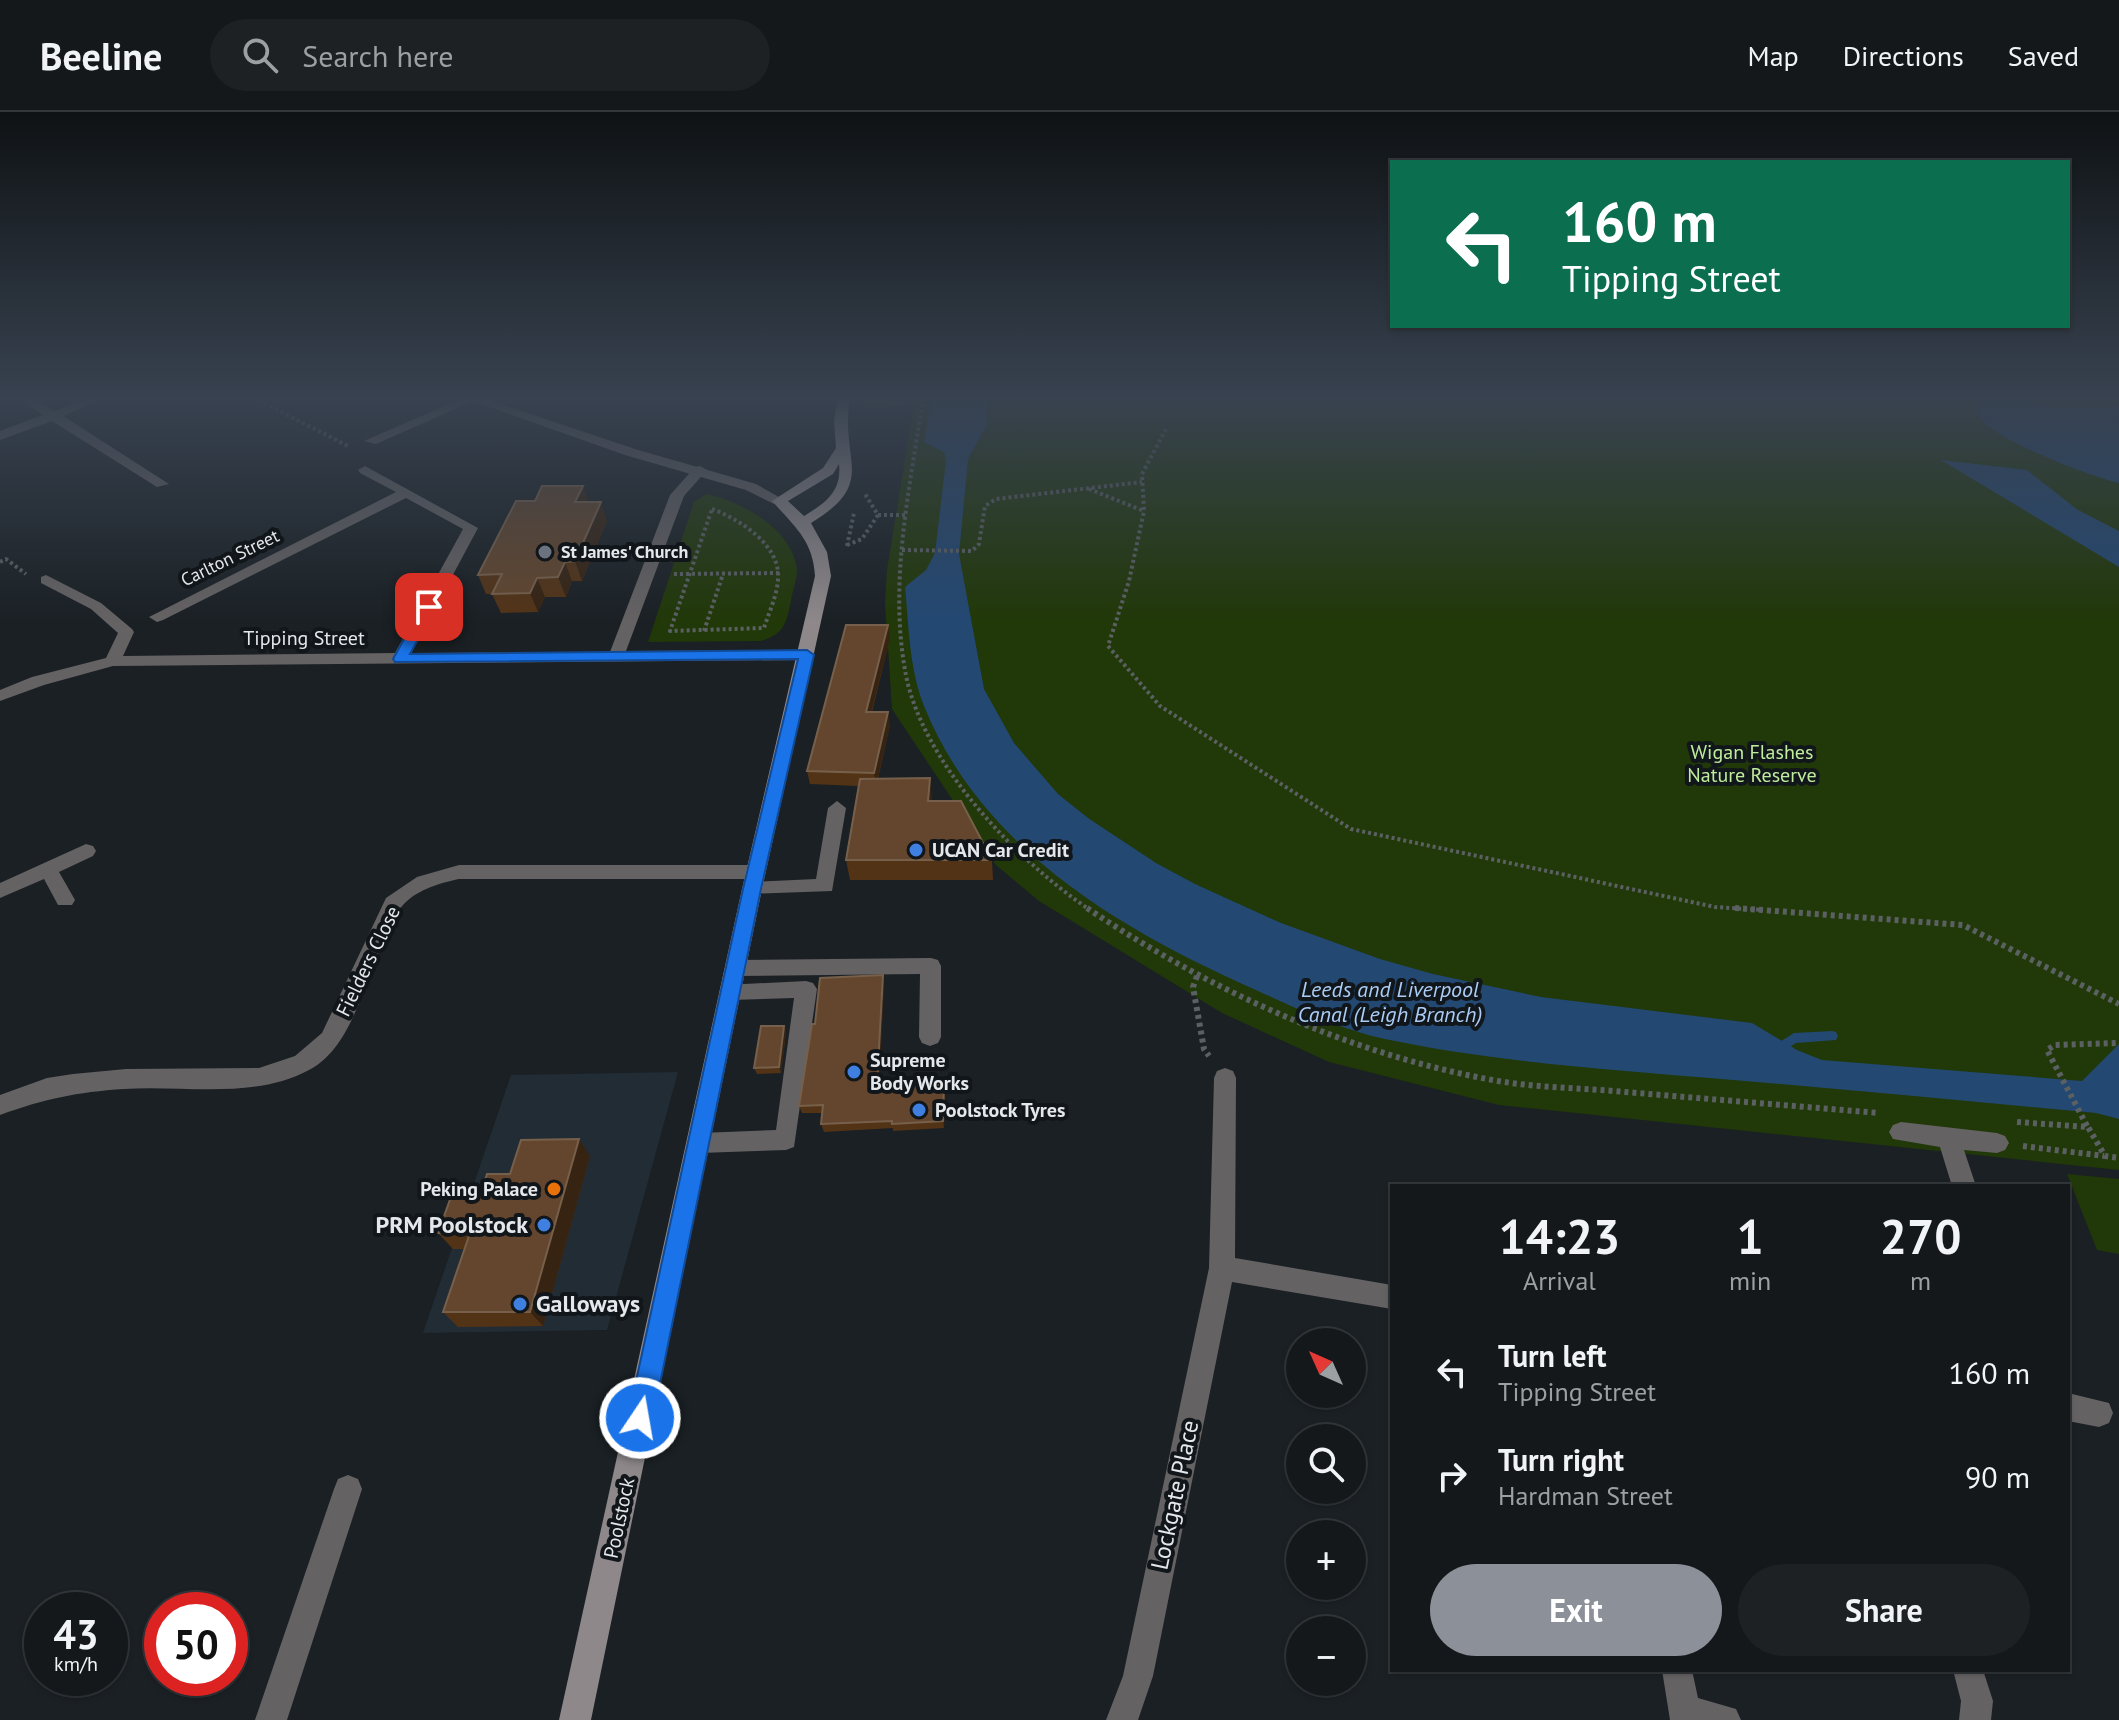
<!DOCTYPE html>
<meta charset="utf-8">
<style>
body{margin:0;font-family:"PT Sans",sans-serif;background:#1d2124;color:#f1f3f6;height:100vh;display:flex;flex-direction:column;font-size:30px;white-space:nowrap}
*{box-sizing:border-box;margin:0}
p{font-size:26px;color:#9da0a3}
.icon{flex:none;width:44px;height:44px;fill:none;stroke:currentColor;stroke-width:2;stroke-linecap:round;stroke-linejoin:round}
.map{position:relative;flex:1;overflow:hidden}
.details{position:absolute;left:1390px;top:1072px;width:680px;height:488px;display:flex;flex-direction:column;background:#14181b;border-radius:0px;box-shadow:0 2px 6px #0004,0 0 0 2px #33373a}
.details>*{flex:none}
.hud{position:absolute;left:1390px;top:48px;width:680px;height:168px;border-radius:0px;box-shadow:0 2px 6px #0004,0 0 0 2px #33373a;background:#0b6e4f;color:#fff;overflow:hidden}
.needle{width:52px;rotate:315deg}
.tools{position:absolute;left:1286px;top:1216px;display:grid;gap:16px}
.tools a{display:grid;place-items:center;width:80px;height:80px;border-radius:50%;background:#14181b;box-shadow:0 2px 6px #0004,0 0 0 2px #33373a;font-size:40px}
.speed{position:absolute;left:24px;top:1480px;display:flex;gap:16px;font-size:40px;font-weight:700;text-align:center}
.speed>*{display:grid;place-content:center;width:104px;height:104px;border-radius:50%;background:#14181b;box-shadow:0 2px 6px #0004,0 0 0 2px #33373a;line-height:1}
.speed small{font-size:20px;font-weight:400}
.speed .limit{border:12px solid #d22;background:#fff;color:#111}
.pin{position:absolute;display:grid;place-items:center;width:68px;height:68px;color:#fff;margin:-34px;border-radius:16px;box-shadow:0 4px 12px #0006}
.me{position:absolute;width:88px;margin:-44px;rotate:12deg;stroke-linejoin:round;filter:drop-shadow(0 0 6px #0008)}
.turn{display:flex;align-items:center;gap:28px;height:168px;padding:0 40px;font-size:36px}
.turn .icon{width:104px;height:104px;stroke-width:2.5}
.turn b{display:block;font-size:56px;line-height:68px}
.eta{display:flex;justify-content:space-evenly;align-items:center;height:136px;text-align:center}
.eta b{font-size:48px;font-weight:800;line-height:56px}
.action{display:flex;gap:16px;margin-top:auto;padding:16px 40px}
.action a{flex:1;height:92px;border-radius:48px;background:#8c9099;color:#fff;font-size:32px;font-weight:800;line-height:92px;text-align:center}
.action a+a{background:#1d2124;color:#f1f3f6}
ul{padding:0;list-style:none}
li{display:flex;align-items:center;gap:24px;height:104px;padding:0 40px}
li div{flex:1}
li b{display:block;font-size:30px}
li em{font-style:normal}
header{display:flex;align-items:center;gap:48px;box-sizing:border-box;height:112px;padding:0 40px;background:#14181b;border-bottom:2px solid #33373a}
header strong{font-size:38px}
nav{display:flex;gap:44px;margin-inline-start:auto;font-size:28px}
.search{width:560px;height:72px;background:#1d2124;display:flex;align-items:center;gap:20px;box-sizing:border-box;padding:0 28px;border-radius:44px;color:#9da0a3;font-size:30px}
.map>svg:first-child{display:block}
.built{fill:#222c34}
.green{fill:#213808}
.water{fill:#234872}
.lines{fill:none;stroke-linecap:round;stroke-linejoin:round}
.stream{fill:#234872;fill-rule:evenodd}
.path-far1{stroke:#5b6063;stroke-width:4;stroke-dasharray:3 3;stroke-linecap:butt}
.path{stroke:#5b6063;stroke-width:6;stroke-dasharray:4 4;stroke-linecap:butt}
.service{fill:#656263;fill-rule:evenodd}
.minor{fill:#656263;fill-rule:evenodd}
.tertiary{fill:#656263;fill-rule:evenodd}
.secondary{fill:#8e888a;fill-rule:evenodd}
.wall{fill:#533316}
.shaded-wall{fill:#362312}
.building{fill:#63462d;stroke:#77604b;stroke-width:2}
.route{fill:#1a73e8;stroke:#114b97;stroke-width:2}
.worship-dot{fill:#6b7280;stroke:#11161a;stroke-width:3}
.shop-dot{fill:#3f7fe0;stroke:#11161a;stroke-width:3}
.food-dot{fill:#e8710a;stroke:#11161a;stroke-width:3}
.labels{text-anchor:middle;stroke-width:8;stroke-linejoin:round;paint-order:stroke}
.far-poi-label{font-size:18px;font-weight:bold;fill:#e5e8eb;stroke:#11161a;text-anchor:start}
.far-street-label{font-size:18px;fill:#e5e8eb;stroke:#11161a}
.street-label{font-size:20px;fill:#e5e8eb;stroke:#11161a}
.park-label{font-size:20px;fill:#c0ec9d;stroke:#11161a}
.poi-label{font-size:20px;font-weight:bold;fill:#e5e8eb;stroke:#11161a;text-anchor:start}
.water-label{font-size:22px;font-style:italic;fill:#aaccf5;stroke:#11161a}
.near-poi-label{font-size:24px;font-weight:bold;fill:#e5e8eb;stroke:#11161a;text-anchor:end}
.near-street-label{font-size:24px;fill:#e5e8eb;stroke:#11161a}
</style>
<header>
<strong>Beeline</strong>
<div class="search"><svg class="icon" aria-label="search" viewBox="0 0 24 24"><circle cx="10" cy="10" r="6"/><path d="M15 15l6 6"/></svg>Search here</div>
<nav><a>Map</a><a>Directions</a><a>Saved</a></nav>
</header>
<div class="map">
<svg width="2119" height="1608" viewBox="0 0 2119 1608">
<rect width="100%" height="100%" fill="#1a2024"/>
<polygon class="built" points="678,960 607,1218 423,1221 511,963"/>
<g class="green">
<polygon points="915,286 2119,286 2119,1058 1499,993 1329,950 1222,901 1039,789 996,753 892,597 885,491 887,458"/>
<path d="M706,382C741,389 793,417 797,458C797,467 792,480 791,489C786,512 784,522 761,529L648,530L694,390Z"/>
<polygon points="2067,1062 2119,1067 2119,1142 2097,1138"/>
</g>
<g class="water">
<path d="M931,286H988L986,314L968,347L959,442L984,577L1014,631L1058,682L1088,706L1156,751L1195,772L1281,811L1380,847L1433,862L1541,885L1752,911L1797,938L1822,948L2082,969L2119,932V1007L2096,1001C1975,990 1854,978 1733,968C1617,958 1499,951 1385,927C1342,918 1298,897 1258,879C1123,819 982,738 924,594C909,556 909,515 905,475L926,458L935,441L946,349L944,340L924,330Z"/>
<path d="M1984,286L2030,289L2051,296L2119,294V371C2090,364 1994,328 1978,304C1976,301 1976,296 1975,292Z"/>
<polygon points="1941,348 2027,358 2078,398 2119,419 2119,455"/>
</g>
<g class="lines">
<polygon class="stream" points="1832,919 1836,920 1838,924 1836,928 1796,931 1774,945 1770,944 1768,940 1770,936 1794,921"/>
<g class="path-far1">
<polyline points="254,286 348,334"/>
<path d="M923,286C910,376 889,468 905,558C920,649 1017,749 1090,798"/>
<polyline points="1166,317 1142,362 1144,399 1129,469 1108,534 1160,594 1351,717 1715,795 1763,798"/>
<polyline points="1089,377 1144,399"/>
<path d="M712,397C739,407 781,433 778,467C777,484 769,500 764,516L670,519Z"/>
<polyline points="878,403 905,403"/>
<polyline points="847,433 862,427 878,403 865,382"/>
<polyline points="847,434 854,401"/>
<polyline points="902,438 972,439 979,432 985,394 996,387 1142,370"/>
<polyline points="0,450 6,447 26,462"/>
<polyline points="674,462 779,461"/>
<polyline points="704,519 723,462"/>
</g>
<g class="path">
<path d="M1087,796C1211,879 1351,943 1498,969C1540,976 1583,976 1625,980C1710,987 1794,994 1879,1001"/>
<polyline points="1735,796 1963,813 2119,892"/>
<polyline points="1197,864 1193,875 1204,937 1209,944"/>
<polyline points="2017,1010 2088,1015 2105,1044 2119,1046"/>
<polyline points="2087,1014 2047,938 2055,933 2119,931"/>
<polyline points="2023,1034 2104,1044"/>
</g>
<g class="service">
<polygon points="463,286 478,287 376,332 364,329"/>
<polygon points="837,689 846,696 832,779 745,782 742,777 745,772 752,770 816,767 828,696"/>
<polygon points="931,846 938,848 941,854 941,925 938,931 930,934 922,931 919,925 920,862 735,864 728,862 725,856 728,850 735,848"/>
<polygon points="806,869 813,871 817,877 794,1035 786,1038 700,1041 692,1038 688,1031 692,1024 700,1021 776,1018 794,886 731,888 724,885 720,879 724,873"/>
<polygon points="348,1363 358,1367 362,1377 287,1608 255,1608 334,1377 338,1367"/>
</g>
<g class="minor">
<polygon points="18,286 33,286 54,299 87,286 105,286 63,304 169,372 157,375 52,309 0,328 0,319 43,303"/>
<polygon points="365,354 478,416 411,541 610,540 670,383 695,355 700,354 707,358 684,384 626,539 807,538 815,543 807,548 113,554 44,573 0,589 0,578 32,565 106,546 118,521 91,497 41,471 41,465 46,463 101,491 132,517 134,520 123,544 395,541 463,417 406,386 163,508 157,510 149,505 396,380 360,361 358,358"/>
<polygon points="86,732 93,734 96,739 93,744 59,760 75,788 72,793 58,793 44,767 0,786 0,771"/>
<path d="M459,753H755L765,760L755,767H459C440,771 412,779 400,797C369,841 360,932 309,958C253,988 185,973 124,977C77,980 44,987 0,1003V983L47,966L73,962L126,957L259,956L295,944L322,921L386,786L417,765Z"/>
<polygon points="1225,956 1233,959 1236,966 1235,1146 1392,1173 1392,1197 1232,1170 1153,1564 1138,1608 1106,1608 1123,1564 1209,1156 1214,966 1217,959"/>
<polygon points="1901,1010 1997,1021 2005,1024 2009,1031 2005,1038 1997,1041 1964,1038 1976,1074 1952,1074 1940,1035 1893,1027 1889,1020 1893,1013"/>
<polygon points="2068,1281 2109,1291 2113,1301 2109,1311 2099,1315 2068,1309"/>
<polygon points="1662,1558 1692,1558 1698,1586 1736,1597 1741,1608 1670,1608"/>
<polygon points="1953,1558 1983,1558 1993,1589 1991,1608 1959,1608 1961,1589"/>
</g>
<polygon class="tertiary" points="464,286 483,286 635,337 756,372 786,389 774,392 746,378 625,343"/>
<path class="secondary" d="M838,286H850C839,349 879,370 811,411L827,440L831,464L762,777L591,1608H559L742,777L815,464C813,428 794,414 772,389L823,356L836,336L834,308ZM839,352C842,380 825,391 804,404L788,389L833,362Z"/>
</g>
<g class="wall">
<polygon points="861,286 905,286 903,293 861,292"/>
<polygon points="583,374 588,390 607,409 582,469 572,469 566,485 545,485 538,500 501,501 492,482 486,482 478,463 535,389"/>
<polygon points="888,513 890,526 872,600 890,613 878,667 932,686 932,689 992,748 993,768 850,768 846,748 858,674 810,672 807,659"/>
<polygon points="884,871 879,973 945,978 944,1016 893,1019 893,1016 824,1020 821,1012 822,1001 802,1001 799,994 815,912"/>
<polygon points="784,914 786,920 781,961 757,962 754,956"/>
<polygon points="590,1044 543,1214 458,1215 443,1200 465,1137 453,1137 438,1121 481,1081 510,1062"/>
</g>
<g class="shaded-wall">
<polygon points="583,374 589,392 575,390"/>
<polygon points="601,390 607,409 582,469 575,449"/>
<polygon points="565,450 572,469 566,485 558,465"/>
<polygon points="537,466 545,485 538,500 530,481"/>
<polygon points="888,513 890,526 868,613 866,600"/>
<polygon points="888,600 890,613 876,674 874,661"/>
<polygon points="930,666 932,686 930,708 928,689"/>
<polygon points="883,863 884,871 879,981 877,973"/>
<polygon points="784,914 786,920 781,961 779,955"/>
<polygon points="944,970 945,978 944,1016 943,1009"/>
<polygon points="579,1027 590,1044 543,1214 530,1200"/>
</g>
<g class="building">
<polygon points="542,374 583,374 575,390 601,390 575,449 565,450 558,465 537,466 530,481 492,482 502,462 478,463 516,389 535,389"/>
<polygon points="846,513 888,513 866,600 888,600 874,661 807,659"/>
<polygon points="930,666 928,689 961,689 992,748 846,748 860,667"/>
<polygon points="883,863 877,973 944,970 943,1009 892,1012 892,1009 821,1012 823,993 799,994 812,912 815,912 820,866"/>
<polygon points="761,914 784,914 779,955 754,956"/>
<polygon points="579,1027 530,1200 443,1200 470,1121 438,1121 452,1082 481,1081 487,1062 510,1062 521,1028"/>
</g>
<linearGradient id="sky" x2="0" y2="1"><stop stop-color="#0e1214"/><stop offset="0.56" stop-color="#384250"/><stop offset="1" stop-color="#384250" stop-opacity="0"/></linearGradient>
<rect width="2119" height="511" fill="url(#sky)"/>
<polygon class="route" points="429,491 436,495 410,542 807,538 814,543 761,777 653,1306 649,1315 640,1319 632,1315 628,1306 743,777 798,547 395,550 393,547 422,495"/>
<circle class="worship-dot" cx="545" cy="440" r="8"/>
<g class="shop-dot">
<circle cx="916" cy="738" r="8"/>
<circle cx="854" cy="960" r="8"/>
<circle cx="919" cy="998" r="8"/>
<circle cx="544" cy="1113" r="8"/>
<circle cx="520" cy="1192" r="8"/>
</g>
<circle class="food-dot" cx="554" cy="1077" r="8"/>
<g class="labels">
<g class="far-poi-label">
<text x="561" y="446">St James' Church</text>
</g>
<g class="far-street-label">
<text transform="translate(230 446) rotate(-26)" y="6">Carlton Street</text>
</g>
<g class="street-label">
<text x="304" y="533">Tipping Street</text>
<text transform="translate(368 849) rotate(-64)" y="7">Fielders Close</text>
<text transform="translate(619 1406) rotate(-78)" y="7">Poolstock</text>
</g>
<g class="park-label">
<text x="1752" y="647">Wigan Flashes<tspan x="1752" dy="23">Nature Reserve</tspan></text>
</g>
<g class="poi-label">
<text x="932" y="745">UCAN Car Credit</text>
<text x="870" y="955">Supreme<tspan x="870" dy="23">Body Works</tspan></text>
<text x="935" y="1005">Poolstock Tyres</text>
<text x="538" y="1084" text-anchor="end">Peking Palace</text>
</g>
<g class="water-label">
<text x="1390" y="885">Leeds and Liverpool<tspan x="1390" dy="25">Canal (Leigh Branch)</tspan></text>
</g>
<g class="near-poi-label">
<text x="528" y="1121">PRM Poolstock</text>
<text x="536" y="1200" text-anchor="start">Galloways</text>
</g>
<g class="near-street-label">
<text transform="translate(1175 1383) rotate(-78)" y="8">Lockgate Place</text>
</g>
</g>
</svg>
<div class="tools">
<a><svg class="needle" viewBox="-14 -14 28 28"><path d="M0-13l5 13h-10z" fill="#e53935"/><path d="M0 13l5-13h-10z" fill="#9da0a3"/></svg></a>
<a><svg class="icon" aria-label="search" viewBox="0 0 24 24"><circle cx="10" cy="10" r="6"/><path d="M15 15l6 6"/></svg></a>
<a>+</a>
<a>−</a>
</div>
<div class="speed"><div>43<small>km/h</small></div><div class="limit">50</div></div>
<div class="pin" style="left:429px;top:495px;background:#d93025"><svg class="icon" aria-label="arrive" viewBox="0 0 24 24"><path d="M6 21V4h12l-3 4 3 4H6"/></svg></div>
<svg class="me" style="left:640px;top:1306px" viewBox="-20 -20 40 40"><circle r="17" fill="#1a73e8" stroke="#fff" stroke-width="3"/><path d="M0-11L8 9 0 5-8 9z" fill="#fff"/></svg>
<div class="hud">
<div class="turn"><svg class="icon" aria-label="left" viewBox="0 0 24 24"><path d="M17 20v-9H6M10 6l-5 5 5 5"/></svg><div><b>160 m</b>Tipping Street</div></div>
</div>
<section class="details">
<div class="eta">
<div><b>14:23</b><p>Arrival</p></div>
<div><b>1</b><p>min</p></div>
<div><b>270</b><p>m</p></div>
</div>
<ul>
<li><svg class="icon" aria-label="left" viewBox="0 0 24 24"><path d="M17 20v-9H6M10 6l-5 5 5 5"/></svg><div><b>Turn left</b><p>Tipping Street</p></div><em>160 m</em></li>
<li><svg class="icon" aria-label="right" viewBox="0 0 24 24"><path d="M7 20v-9h11M14 6l5 5-5 5"/></svg><div><b>Turn right</b><p>Hardman Street</p></div><em>90 m</em></li>
</ul>
<div class="action"><a>Exit</a><a>Share</a></div>
</section>
</div>
